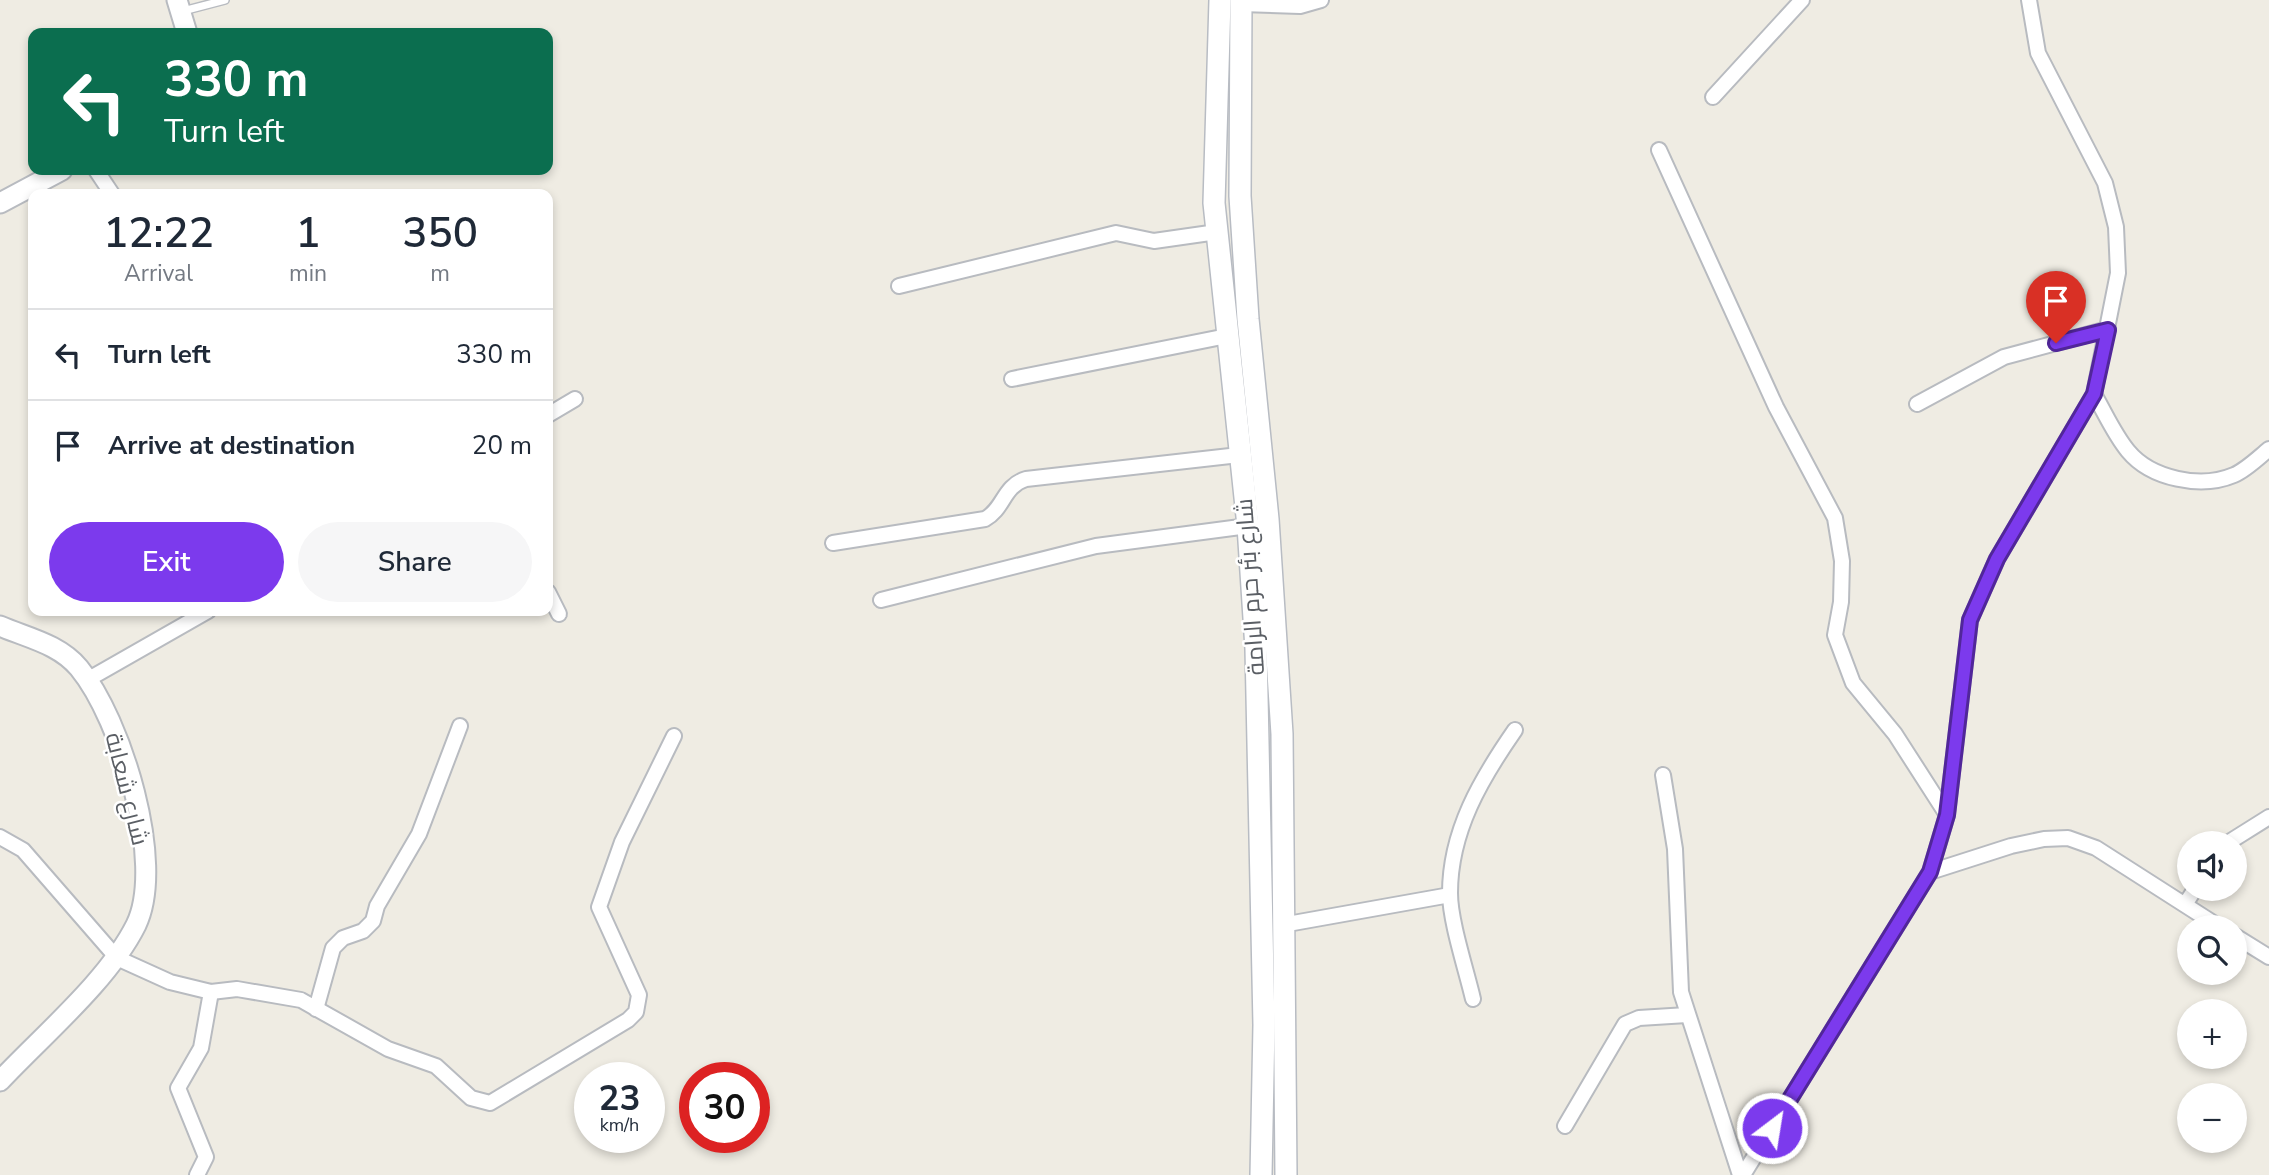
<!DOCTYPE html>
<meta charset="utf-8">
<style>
body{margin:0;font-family:"Nunito Sans",Cairo,sans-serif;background:#f6f6f7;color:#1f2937;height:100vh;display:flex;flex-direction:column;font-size:26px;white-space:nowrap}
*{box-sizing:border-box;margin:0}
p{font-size:23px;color:#747a83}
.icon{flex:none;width:38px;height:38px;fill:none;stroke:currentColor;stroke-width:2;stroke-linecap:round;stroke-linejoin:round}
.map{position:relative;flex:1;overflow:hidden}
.sheet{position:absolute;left:28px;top:189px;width:525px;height:427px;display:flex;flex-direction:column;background:#fff;border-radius:14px;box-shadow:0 4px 10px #0003}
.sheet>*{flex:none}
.guide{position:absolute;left:28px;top:28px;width:525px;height:147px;border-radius:14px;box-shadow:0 4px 10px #0003;background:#0b6e4f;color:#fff;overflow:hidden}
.tools{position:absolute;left:2177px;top:831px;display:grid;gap:14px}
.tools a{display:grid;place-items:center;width:70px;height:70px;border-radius:50%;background:#fff;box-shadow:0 4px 10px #0003;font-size:35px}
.speed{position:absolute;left:574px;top:1062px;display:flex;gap:14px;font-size:35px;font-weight:700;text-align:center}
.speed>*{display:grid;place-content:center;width:91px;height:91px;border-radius:50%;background:#fff;box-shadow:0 4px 10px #0003;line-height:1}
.speed small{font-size:18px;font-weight:400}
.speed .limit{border:10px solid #d22;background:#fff;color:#111}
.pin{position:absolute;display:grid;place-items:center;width:60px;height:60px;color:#fff;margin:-72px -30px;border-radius:50% 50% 50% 0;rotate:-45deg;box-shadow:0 0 7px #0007}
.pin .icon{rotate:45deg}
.me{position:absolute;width:77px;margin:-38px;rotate:31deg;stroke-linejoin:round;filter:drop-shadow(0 0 5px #0008)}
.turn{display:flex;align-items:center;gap:24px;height:147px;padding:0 21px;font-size:32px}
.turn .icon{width:91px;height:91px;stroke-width:2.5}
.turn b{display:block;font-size:49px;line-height:60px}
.eta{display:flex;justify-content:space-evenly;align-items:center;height:119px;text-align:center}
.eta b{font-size:42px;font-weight:600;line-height:49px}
.action{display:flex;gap:14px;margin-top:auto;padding:14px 21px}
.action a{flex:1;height:80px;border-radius:42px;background:#7c3aed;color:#fff;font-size:28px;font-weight:600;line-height:80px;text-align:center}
.action a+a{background:#f6f6f7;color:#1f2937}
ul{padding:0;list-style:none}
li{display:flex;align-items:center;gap:21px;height:91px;padding:0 21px;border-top:2px solid #e0e1e3}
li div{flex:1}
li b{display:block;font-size:26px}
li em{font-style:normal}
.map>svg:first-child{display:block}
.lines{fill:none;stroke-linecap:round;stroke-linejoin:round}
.service-casing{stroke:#b8bbc0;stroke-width:10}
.minor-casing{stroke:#b8bbc0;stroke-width:18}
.tertiary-casing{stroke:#b8bbc0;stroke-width:23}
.secondary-casing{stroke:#b8bcc3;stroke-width:24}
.service{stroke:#fff;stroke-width:7}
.minor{stroke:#fff;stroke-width:14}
.tertiary{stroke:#fff;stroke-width:19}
.secondary{stroke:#fff;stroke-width:21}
.route-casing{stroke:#51269a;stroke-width:18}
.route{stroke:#7c3aed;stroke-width:12}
.labels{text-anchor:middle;stroke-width:5;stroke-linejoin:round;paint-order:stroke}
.street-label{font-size:24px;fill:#5b5f65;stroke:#fff}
</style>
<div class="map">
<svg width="2269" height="1175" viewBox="0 0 2269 1175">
<rect width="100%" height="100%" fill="#efece3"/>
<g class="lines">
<g class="service-casing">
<polyline id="service" points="183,11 225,0"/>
</g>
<g class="minor-casing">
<g id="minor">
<polyline points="1241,4 1300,6 1321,0"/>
<polyline points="1713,97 1802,0"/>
<polyline points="1659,150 1776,407 1835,518 1842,561 1841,602 1835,635 1853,683 1895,734 1947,815"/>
<polyline points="96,170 112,194"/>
<polyline points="899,286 1116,233 1154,241 1217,232"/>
<polyline points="1012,379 1227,336"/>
<path d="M2094,394C2105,413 2114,434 2128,451C2151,479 2201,489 2234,475C2246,470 2258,458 2269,449"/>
<polyline points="1917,404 2004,357 2108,329"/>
<polyline points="548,415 575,399"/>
<path d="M833,543L985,519C1004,509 1003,486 1026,479L1239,455"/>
<polyline points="548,592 559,614"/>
<polyline points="881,600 1096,546 1248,526"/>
<polyline points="87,680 208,611"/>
<polyline points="1663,775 1675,849 1681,992 1740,1175"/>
<polyline points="0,837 23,850 117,958 170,982 211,992 237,989 301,1000 388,1049 436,1066 471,1098 490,1103 628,1020 636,1012 639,995 599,907 622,842 674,736"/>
<polyline points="2226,844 2269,817"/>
<polyline points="1930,872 2011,846 2044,839 2068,838 2096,848 2221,928"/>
<polyline points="2186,903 2195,889"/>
<polyline points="1282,925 1450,895"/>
<polyline points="2235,936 2269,957"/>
<path d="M1473,999C1466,969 1450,921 1450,893C1450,831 1481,779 1515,730"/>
<polyline points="316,1009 333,948 343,938 363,931 373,921 377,906 419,834 460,726"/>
<polyline points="1565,1126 1625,1024 1639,1018 1687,1015"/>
<polyline points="197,1175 206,1157 178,1088 201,1048 211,992"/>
<polyline points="1743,1175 1930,872 1947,815 1970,620 1997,559 2094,394 2118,273 2116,227 2105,183 2038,53 2029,0"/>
</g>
</g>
<g class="tertiary-casing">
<g id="tertiary">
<polyline points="177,0 187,33"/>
<polyline points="0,203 62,170"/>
<path d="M0,626C28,638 59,644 79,668C121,719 166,863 136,925C108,981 43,1035 0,1081"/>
</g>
</g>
<g class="secondary-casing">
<g id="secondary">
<polyline points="1220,0 1214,203 1248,526 1256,649 1264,1025 1261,1175"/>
<polyline points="1241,0 1240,196 1248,319 1268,519 1282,734 1286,1175"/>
</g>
</g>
<use href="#service" class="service"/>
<use href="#minor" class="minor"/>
<use href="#tertiary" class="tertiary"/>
<use href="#secondary" class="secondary"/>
</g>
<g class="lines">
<g class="route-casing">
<polyline id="route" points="1772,1128 1930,872 1947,815 1970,620 1997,559 2094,394 2108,330 2056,343"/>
</g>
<use href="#route" class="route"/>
</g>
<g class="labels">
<g class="street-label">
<text transform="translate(1250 587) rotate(-94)" y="8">شارع بئر حرم الرامة</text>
<text transform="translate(127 789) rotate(76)" y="8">شارع شعابة</text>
</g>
</g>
</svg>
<div class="tools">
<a><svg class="icon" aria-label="sound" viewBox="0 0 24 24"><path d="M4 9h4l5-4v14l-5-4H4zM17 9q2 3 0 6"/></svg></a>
<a><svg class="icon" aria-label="search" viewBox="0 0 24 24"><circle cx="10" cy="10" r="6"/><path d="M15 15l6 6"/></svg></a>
<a>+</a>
<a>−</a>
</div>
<div class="speed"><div>23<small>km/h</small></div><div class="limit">30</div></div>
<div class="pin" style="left:2056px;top:343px;background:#d93025"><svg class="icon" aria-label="arrive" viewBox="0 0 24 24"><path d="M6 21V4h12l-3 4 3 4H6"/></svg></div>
<svg class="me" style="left:1772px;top:1128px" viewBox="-20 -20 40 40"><circle r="17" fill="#7c3aed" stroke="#fff" stroke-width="3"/><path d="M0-11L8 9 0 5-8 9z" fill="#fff"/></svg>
<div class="guide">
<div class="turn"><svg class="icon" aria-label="left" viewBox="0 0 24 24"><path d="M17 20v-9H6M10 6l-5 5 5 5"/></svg><div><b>330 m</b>Turn left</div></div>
</div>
<section class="sheet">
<div class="eta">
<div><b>12:22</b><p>Arrival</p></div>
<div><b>1</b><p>min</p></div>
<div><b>350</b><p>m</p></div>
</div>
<ul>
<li><svg class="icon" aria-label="left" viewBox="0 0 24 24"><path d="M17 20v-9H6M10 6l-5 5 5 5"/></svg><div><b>Turn left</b></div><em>330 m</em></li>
<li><svg class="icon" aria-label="arrive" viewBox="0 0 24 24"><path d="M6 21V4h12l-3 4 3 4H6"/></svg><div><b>Arrive at destination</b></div><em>20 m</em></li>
</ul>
<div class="action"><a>Exit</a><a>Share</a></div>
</section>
</div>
